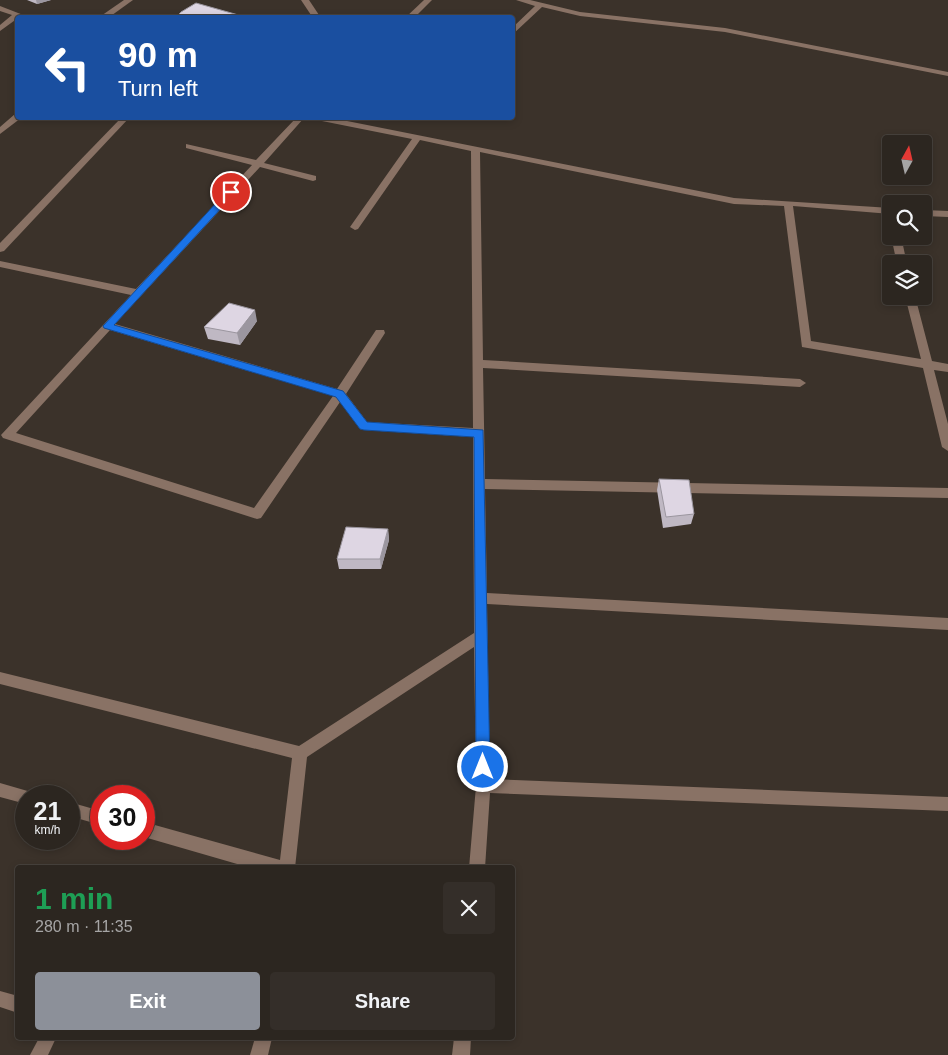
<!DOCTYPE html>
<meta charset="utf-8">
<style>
body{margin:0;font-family:Helvetica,sans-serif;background:#342e29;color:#f1f3f6;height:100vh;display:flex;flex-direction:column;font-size:19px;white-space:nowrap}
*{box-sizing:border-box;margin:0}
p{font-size:16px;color:#a6a5a5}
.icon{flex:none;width:28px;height:28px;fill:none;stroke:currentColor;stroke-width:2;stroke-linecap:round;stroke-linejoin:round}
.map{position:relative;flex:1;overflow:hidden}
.details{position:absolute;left:15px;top:865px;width:500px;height:175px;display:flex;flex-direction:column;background:#2c2620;border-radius:5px;box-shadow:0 2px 8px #0003,0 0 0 1px #48433e}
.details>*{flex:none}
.top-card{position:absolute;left:15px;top:15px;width:500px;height:105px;border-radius:5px;box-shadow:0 2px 8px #0003,0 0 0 1px #48433e;background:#1a4fa0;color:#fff;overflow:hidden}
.needle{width:32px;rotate:8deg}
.controls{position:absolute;left:882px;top:135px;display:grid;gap:10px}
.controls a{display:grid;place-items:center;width:50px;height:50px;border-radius:5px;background:#2c2620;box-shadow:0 2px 8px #0003,0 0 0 1px #48433e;font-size:25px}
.speed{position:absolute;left:15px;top:785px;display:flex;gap:10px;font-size:25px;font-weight:700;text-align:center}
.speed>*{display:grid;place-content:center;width:65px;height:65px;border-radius:50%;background:#2c2620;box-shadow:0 2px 8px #0003,0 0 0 1px #48433e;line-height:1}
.speed small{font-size:12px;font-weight:400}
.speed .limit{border:8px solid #d22;background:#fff;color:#111}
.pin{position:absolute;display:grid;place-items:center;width:42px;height:42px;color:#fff;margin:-21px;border:2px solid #fff;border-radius:50%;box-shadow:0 1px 5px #0007}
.me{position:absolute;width:55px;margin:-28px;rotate:0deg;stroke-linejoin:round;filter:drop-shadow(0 0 4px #0008)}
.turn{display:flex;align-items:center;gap:18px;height:105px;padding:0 20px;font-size:22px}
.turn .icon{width:65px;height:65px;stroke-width:2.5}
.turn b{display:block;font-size:35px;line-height:42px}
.round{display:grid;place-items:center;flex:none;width:52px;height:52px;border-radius:5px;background:#342e29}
.summary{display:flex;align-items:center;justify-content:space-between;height:85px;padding:0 20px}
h1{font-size:30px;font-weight:800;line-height:38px;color:#1e9e55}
.primary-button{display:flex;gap:10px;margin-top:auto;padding:10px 20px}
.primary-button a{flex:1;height:58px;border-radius:5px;background:#8c9099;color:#fff;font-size:20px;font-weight:800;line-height:58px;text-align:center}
.primary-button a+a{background:#342e29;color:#f1f3f6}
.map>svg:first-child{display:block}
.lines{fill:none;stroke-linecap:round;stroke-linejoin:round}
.minor{fill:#897265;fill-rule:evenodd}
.wall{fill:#bfb8c3}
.shaded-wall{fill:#9b969f}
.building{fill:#ded6e3;stroke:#9b969f}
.route{fill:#1a73e8;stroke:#114b97}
</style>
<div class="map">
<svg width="948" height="1055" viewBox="0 0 948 1055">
<rect width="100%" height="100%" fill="#3b322a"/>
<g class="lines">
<g class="minor">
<polygon points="124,0 133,0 108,18 98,18"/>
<polygon points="301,0 309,0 321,18 313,18"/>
<polygon points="424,0 432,0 414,18 405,18"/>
<polygon points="516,0 530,0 580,12 725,28 948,72 948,76 725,32 580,16 542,7 512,35 512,28 535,6"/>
<polygon points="0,6 31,18 18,18 0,31 0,25 12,15 0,11"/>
<polygon points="15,114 18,114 18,118 21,118 0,134 0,127"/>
<polygon points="121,118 129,118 4,251 0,252 0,243"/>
<path d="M296,118H304L264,163L316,176V180L313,181L260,167L115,324L337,389L376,330H384L385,333L346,394L367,422L473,428L471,151L420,140L358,229L355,230L350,227L412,139L322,121L318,118H332L734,198L891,208V214L793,206L811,341L921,359L905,296H915L932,361L948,364V372L934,370L948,424V451L942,447L923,368L802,347L784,206L734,204L480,152L483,360L800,379L806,383L800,387L483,368L485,479L948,488V498L485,489L487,593L948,618V630L487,604L490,779L948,797V811L490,793L485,868H469L476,786L474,647L307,757L295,868H251L144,837V822L280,860L292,758L0,684V672L299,746L474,633L473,437L364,430L360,429L340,402L261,518L257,519L3,438L1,435L131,295L0,267V261L136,289L252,165L186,148V144L256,160ZM110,330L333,396L254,508L16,433Z"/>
<polygon points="924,210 948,211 948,217 924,216"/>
<polygon points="891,236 901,236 907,264 897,264"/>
<polygon points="0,783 31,792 33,796 26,796 26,804 0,797"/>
<polygon points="69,802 101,811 101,825 69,816"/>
<polygon points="0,991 18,996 18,1013 0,1007"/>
<polygon points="39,1038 56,1038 48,1055 30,1055"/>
<polygon points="255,1038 272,1038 268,1055 250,1055"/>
<polygon points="454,1038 471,1038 470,1055 452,1055"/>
</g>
</g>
<g class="wall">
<polygon points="27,0 51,0 37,4"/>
<polygon points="257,321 240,345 208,339 204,327"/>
<polygon points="659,479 694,514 691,524 663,528 657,490"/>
<polygon points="388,529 389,540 381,569 339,569 337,559"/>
</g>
<g class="shaded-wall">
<polygon points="36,0 51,0 37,4"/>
<polygon points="255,310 257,321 240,345 237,333"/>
<polygon points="388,529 389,540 381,569 380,559"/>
</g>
<g class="building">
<polygon points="196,3 242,16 240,18 175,18 181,12"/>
<polygon points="229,303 255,310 237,333 204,327"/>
<polygon points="659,479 689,480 694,514 666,517"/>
<polygon points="346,527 388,529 380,559 337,559"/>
</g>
<polygon class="route" points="228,190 236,192 114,325 343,391 367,422 483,430 490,767 488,772 483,774 478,772 476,767 474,437 364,430 360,429 336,397 104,328 103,326"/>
</svg>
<div class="controls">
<a><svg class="needle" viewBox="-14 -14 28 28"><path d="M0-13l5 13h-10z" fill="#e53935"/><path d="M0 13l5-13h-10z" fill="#a6a5a5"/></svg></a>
<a><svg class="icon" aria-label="search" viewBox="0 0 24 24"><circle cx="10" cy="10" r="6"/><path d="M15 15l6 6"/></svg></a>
<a><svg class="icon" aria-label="layers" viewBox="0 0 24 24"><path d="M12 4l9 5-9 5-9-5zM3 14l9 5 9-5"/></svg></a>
</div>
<div class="speed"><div>21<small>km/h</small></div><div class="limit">30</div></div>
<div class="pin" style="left:231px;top:192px;background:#d93025"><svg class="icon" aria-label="arrive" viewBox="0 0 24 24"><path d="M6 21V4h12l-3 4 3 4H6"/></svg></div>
<svg class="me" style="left:483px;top:767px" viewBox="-20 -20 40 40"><circle r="17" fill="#1a73e8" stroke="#fff" stroke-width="3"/><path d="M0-11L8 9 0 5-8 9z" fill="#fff"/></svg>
<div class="top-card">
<div class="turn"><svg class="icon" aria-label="left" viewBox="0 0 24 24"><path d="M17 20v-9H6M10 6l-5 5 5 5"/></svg><div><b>90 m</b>Turn left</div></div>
</div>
<section class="details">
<div class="summary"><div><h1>1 min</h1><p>280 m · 11:35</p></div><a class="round"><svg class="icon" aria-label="close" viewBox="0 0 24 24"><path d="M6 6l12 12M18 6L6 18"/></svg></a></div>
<div class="primary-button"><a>Exit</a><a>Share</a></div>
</section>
</div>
